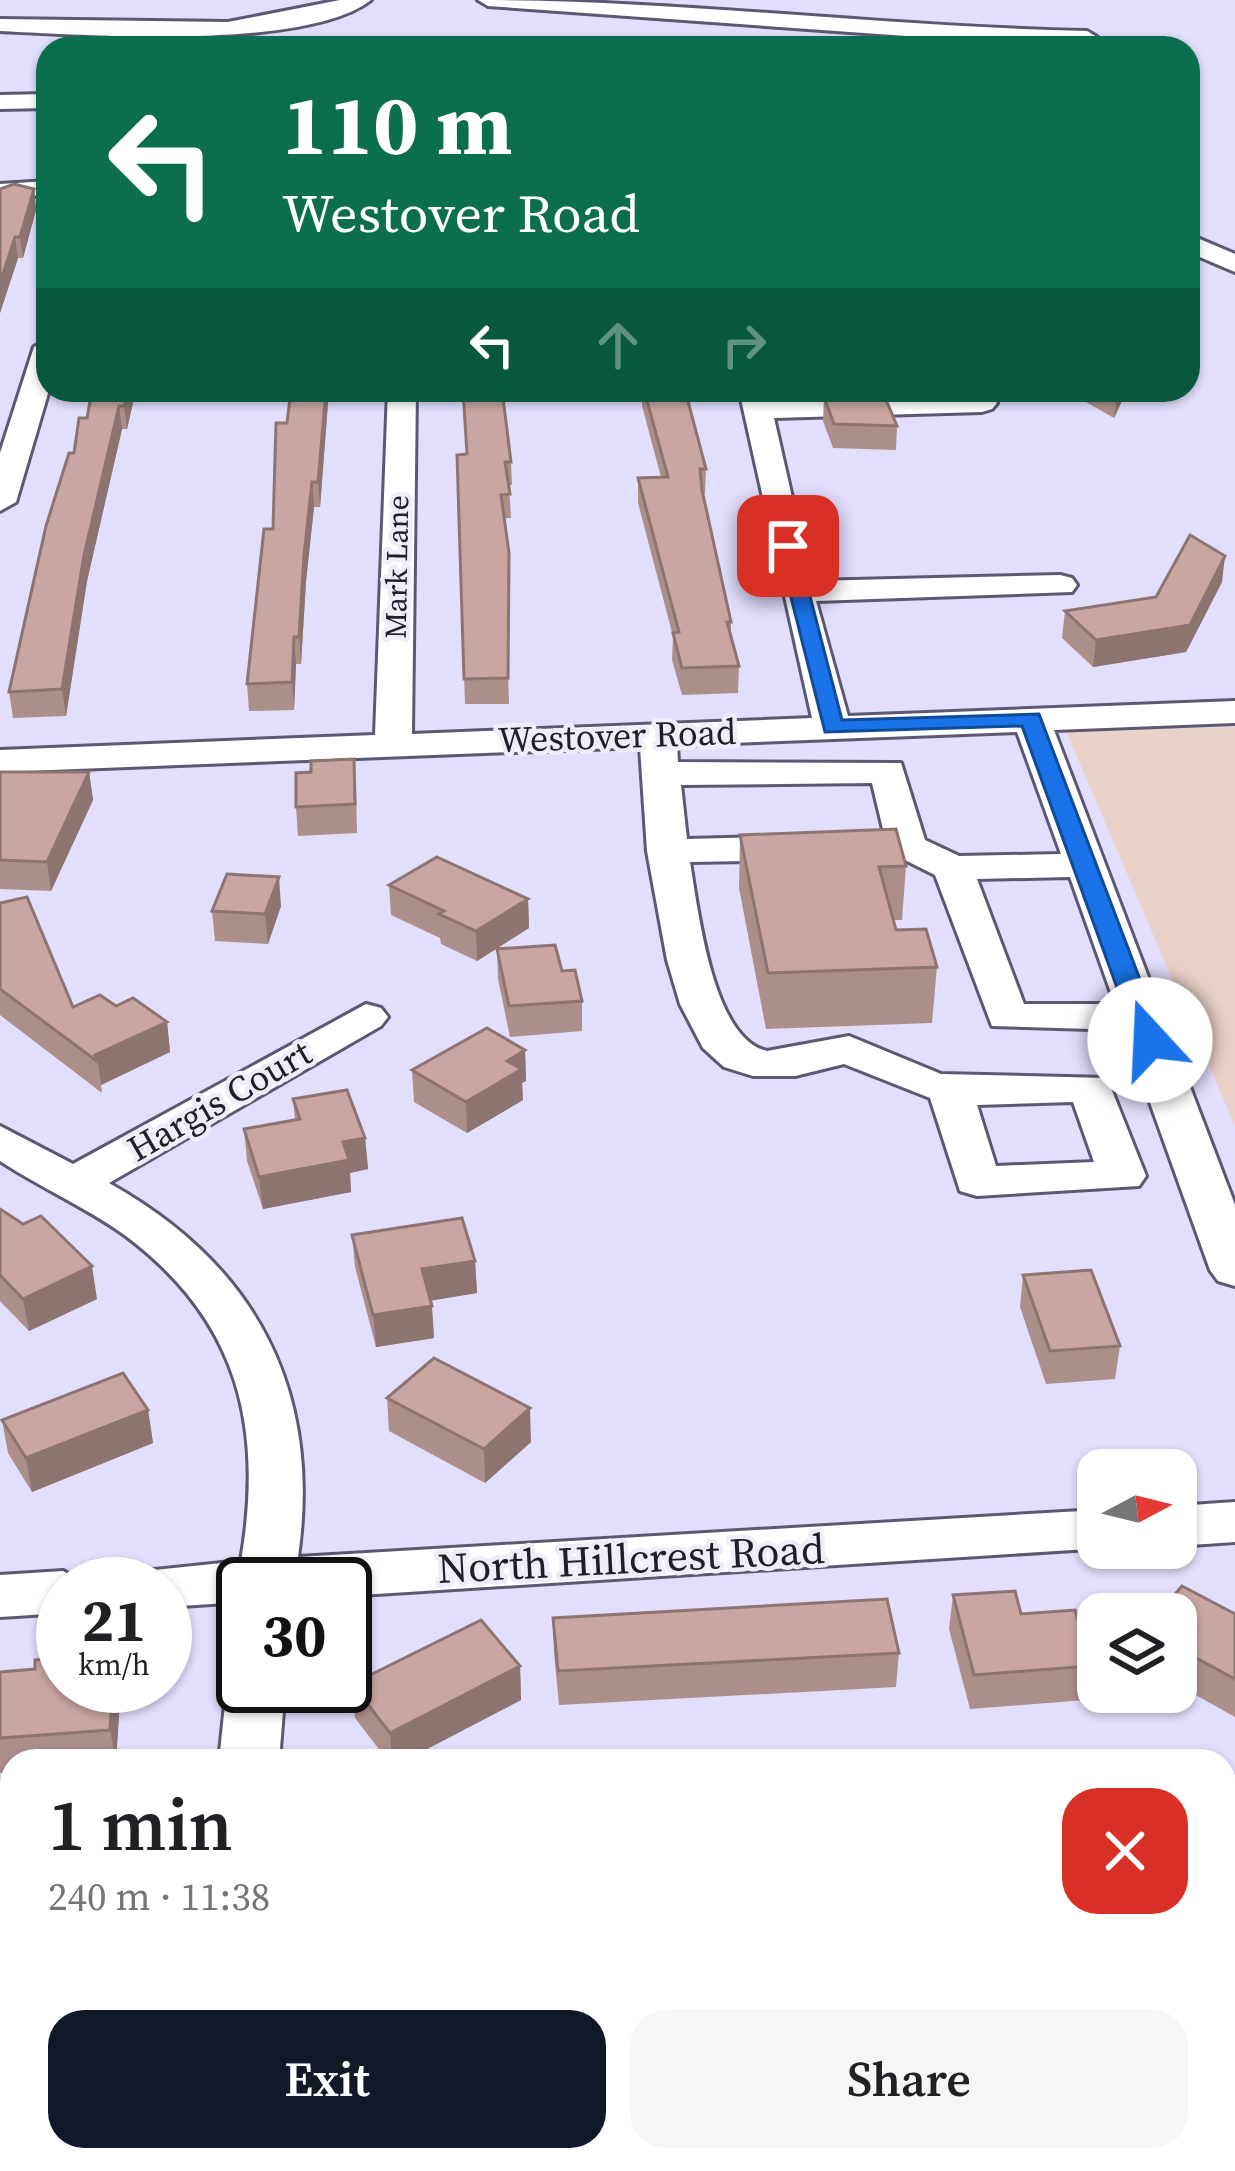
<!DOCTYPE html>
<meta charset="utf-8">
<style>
body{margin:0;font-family:"Source Serif 4",serif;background:#f6f6f6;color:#202124;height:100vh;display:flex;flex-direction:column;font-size:45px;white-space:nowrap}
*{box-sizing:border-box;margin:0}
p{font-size:39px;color:#757577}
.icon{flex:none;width:66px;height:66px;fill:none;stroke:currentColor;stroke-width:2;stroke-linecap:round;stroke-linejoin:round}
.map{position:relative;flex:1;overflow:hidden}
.sheet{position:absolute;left:0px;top:1749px;width:1236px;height:423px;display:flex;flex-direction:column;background:#fff;border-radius:36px 36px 0 0;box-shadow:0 3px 9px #0004}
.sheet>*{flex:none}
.guide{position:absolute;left:36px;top:36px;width:1164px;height:366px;border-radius:36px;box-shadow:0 3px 9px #0004;background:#0b6e4f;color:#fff;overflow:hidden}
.needle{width:78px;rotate:83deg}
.buttons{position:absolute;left:1077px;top:1449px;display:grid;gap:24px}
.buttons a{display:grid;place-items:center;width:120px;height:120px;border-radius:24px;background:#fff;box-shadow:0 3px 9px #0004;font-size:60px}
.speed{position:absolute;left:36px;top:1557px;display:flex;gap:24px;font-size:60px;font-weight:700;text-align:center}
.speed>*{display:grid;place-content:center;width:156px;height:156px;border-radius:50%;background:#fff;box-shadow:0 3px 9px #0004;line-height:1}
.speed small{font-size:30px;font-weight:400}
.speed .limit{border:6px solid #111;border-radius:18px;background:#fff;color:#111}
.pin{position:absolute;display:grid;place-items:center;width:102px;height:102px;color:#fff;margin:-51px;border-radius:24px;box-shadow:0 6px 18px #0006}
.me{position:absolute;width:132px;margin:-66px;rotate:340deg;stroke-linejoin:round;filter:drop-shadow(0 0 9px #0008)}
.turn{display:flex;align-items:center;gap:42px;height:252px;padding:0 48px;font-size:54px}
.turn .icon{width:156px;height:156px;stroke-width:2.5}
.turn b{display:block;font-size:84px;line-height:102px}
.lanes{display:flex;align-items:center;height:114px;padding:0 48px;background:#0003;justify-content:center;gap:60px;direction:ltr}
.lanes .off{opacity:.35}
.round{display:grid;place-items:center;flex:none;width:126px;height:126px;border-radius:36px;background:#f6f6f6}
.summary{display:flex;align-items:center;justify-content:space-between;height:204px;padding:0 48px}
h1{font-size:72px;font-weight:600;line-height:90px}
.action{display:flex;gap:24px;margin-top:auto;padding:24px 48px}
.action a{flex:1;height:138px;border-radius:36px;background:#111827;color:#fff;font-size:48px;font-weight:600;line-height:138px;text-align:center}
.action a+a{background:#f6f6f6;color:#202124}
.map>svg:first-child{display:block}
.education{fill:#ebd2c9}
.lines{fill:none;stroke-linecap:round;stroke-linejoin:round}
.minor-casing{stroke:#5d5872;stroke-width:6}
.minor{fill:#fff;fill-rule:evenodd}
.wall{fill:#ad8f8a}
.shaded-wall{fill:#8d7471}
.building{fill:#c9a6a1;stroke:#8d7471;stroke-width:3}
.route{fill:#1a73e8;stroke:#114b97;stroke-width:3}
.labels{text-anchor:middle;stroke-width:9;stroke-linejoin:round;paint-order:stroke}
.far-street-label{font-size:30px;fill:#201e29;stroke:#efedfa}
.street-label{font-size:36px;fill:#201e29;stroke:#efedfa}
.near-street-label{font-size:42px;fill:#201e29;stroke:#efedfa}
</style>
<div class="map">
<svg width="1235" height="2171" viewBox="0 0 1235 2171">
<rect width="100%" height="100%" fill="#e2defd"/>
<polygon class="education" points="1235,727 1235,1126 1066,731"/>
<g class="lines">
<g class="minor-casing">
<g id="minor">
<path d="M340,0H371C306,51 84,35 0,31V19L228,22Z"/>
<path d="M478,0C681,0 884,27 1087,31L1097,37L1087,43L976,41L488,6Z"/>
<polygon points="48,94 48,108 0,109 0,95"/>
<polygon points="48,181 48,195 0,198 0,184"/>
<polygon points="1188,234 1235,254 1235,272 1188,252"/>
<polygon points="48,339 49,390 16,502 0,511 0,453 34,347"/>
<path d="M388,390H416L412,734L812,718L739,390H767L770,401L992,397L997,403L992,409L982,412L774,418L811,581L1060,575L1072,578L1077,585L1072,592L816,601L848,716L1235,701V723L1054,730L1235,1205V1286L1218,1281L1210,1270L1124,1030L992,1026L935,875L893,854L887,846L872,783L681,785L687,839L802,836L816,840L822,848L816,856L802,860L690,862C698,909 712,1039 767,1051L849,1036L941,1074L1107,1078L1146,1176L1139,1186L977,1196L960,1191L930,1098L844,1064L795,1076H753L724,1067L703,1048L680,1004L667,960L647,851L640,747L0,772V750L375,735ZM1017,732L1061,854L959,856L925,840L901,763L678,762L677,745ZM1070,877L1115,1004H1024L977,879ZM1073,1102L1094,1162L996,1166L977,1105Z"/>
<path d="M366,1004L381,1008L388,1017L381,1026L109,1183C256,1265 322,1391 298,1557L1098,1510V1548H1105L345,1596V1584H243V1602L165,1607V1584H138L145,1571L241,1561C264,1427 239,1321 126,1236C86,1207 41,1188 0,1161V1126L73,1164Z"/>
<polygon points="1235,1502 1235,1542 1176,1546 1176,1506"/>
<polygon points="63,1571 87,1584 63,1584 63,1613 0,1617 0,1575"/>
<polygon points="243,1667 243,1686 285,1686 279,1761 219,1761 227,1686 235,1670"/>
<polygon points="177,2160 247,2160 246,2171 176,2171"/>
</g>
</g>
<use href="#minor" class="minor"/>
</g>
<g class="wall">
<polygon points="0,189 34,189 36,210 23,258 18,258 0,313"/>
<polygon points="136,390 127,429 122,429 87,581 66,716 13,718 9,692 74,453 87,418"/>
<polygon points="329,390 320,507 314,507 306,581 301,664 296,664 294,710 249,711 247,684 273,529 287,423"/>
<polygon points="642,390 685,390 706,469 705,493 703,494 731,622 731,636 739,666 738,693 682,695 672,660 673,636 638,503 638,478 661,477 642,406"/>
<polygon points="811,390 872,390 872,395 813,396"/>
<polygon points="1065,390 1127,390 1114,418"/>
<polygon points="824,397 897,426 896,450 833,448 823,421"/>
<polygon points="467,454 511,462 512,485 509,485 511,518 504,518 509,704 465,704 457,455"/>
<polygon points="1222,582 1186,652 1093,667 1062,638 1065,611 1156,597"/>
<polygon points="0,772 89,772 93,800 51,891 0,889"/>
<polygon points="356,787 357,833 298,836 296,807"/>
<polygon points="740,835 906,866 902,920 894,920 896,930 937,967 932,1023 766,1029 739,888"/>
<polygon points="389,885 528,899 529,928 477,961 441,944 440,938 391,915"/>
<polygon points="0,903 73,1007 116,1006 167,1022 170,1052 101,1085 102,1093 0,1015"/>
<polygon points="281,906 268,944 215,941 212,911"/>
<polygon points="497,949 562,971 582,1001 582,1031 510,1037 498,979"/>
<polygon points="525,1050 526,1081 522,1083 523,1100 467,1133 414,1102 412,1070"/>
<polygon points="293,1099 365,1138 368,1169 350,1173 351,1192 263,1209 247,1161 244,1129 295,1120"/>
<polygon points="0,1209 97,1299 29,1331 0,1301"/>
<polygon points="352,1235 475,1261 477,1293 431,1300 434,1338 376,1347 355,1267"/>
<polygon points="1023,1275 1120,1346 1115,1379 1046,1384 1020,1307"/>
<polygon points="387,1398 531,1442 485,1483 389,1431"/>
<polygon points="148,1410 153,1443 32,1492 8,1453 2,1420"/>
<polygon points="953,1595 1021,1614 1091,1666 1086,1700 970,1709 949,1629"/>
<polygon points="1176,1614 1235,1614 1235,1717 1176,1684"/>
<polygon points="553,1618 899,1653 896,1687 559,1705 554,1652"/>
<polygon points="520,1666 521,1700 404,1761 388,1761 355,1718 352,1684"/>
<polygon points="0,1672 121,1686 116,1761 12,1761 12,1772 0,1773"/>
<polygon points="1224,2017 1233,2044 1224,2078"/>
<polygon points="12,2047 12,2102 0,2103 0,2048"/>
</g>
<g class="shaded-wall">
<polygon points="34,189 36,210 23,258 20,237"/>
<polygon points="15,237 18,258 0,313 0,283"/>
<polygon points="128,390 136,390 127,429 124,406"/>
<polygon points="326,390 329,390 320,507 318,482"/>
<polygon points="1118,390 1127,390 1114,418 1117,394"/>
<polygon points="119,406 122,429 87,581 66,716 62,689 84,555"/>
<polygon points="312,482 314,507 306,581 301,664 299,637 304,555"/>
<polygon points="1225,556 1222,582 1186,652 1093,667 1096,640"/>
<polygon points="294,637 296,664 294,710 292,682"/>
<polygon points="89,772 93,800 51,891 47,862"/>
<polygon points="279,877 281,906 268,944 265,914"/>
<polygon points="528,899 529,928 477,961 476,931"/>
<polygon points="167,1022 170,1052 101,1085 98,1062 95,1055"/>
<polygon points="525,1050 526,1081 522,1083 523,1100 467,1133 466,1102 507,1061"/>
<polygon points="365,1138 368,1169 350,1173 351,1192 263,1209 259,1177 343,1142"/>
<polygon points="475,1261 477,1293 423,1302 422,1269"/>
<polygon points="92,1266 97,1299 29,1331 23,1299"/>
<polygon points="432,1306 434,1338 376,1347 373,1315"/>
<polygon points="530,1408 531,1442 485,1483 484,1449"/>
<polygon points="148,1410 153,1443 32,1492 26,1458"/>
<polygon points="520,1666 521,1700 404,1761 392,1761 390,1733"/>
<polygon points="113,1686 121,1686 116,1761 110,1730"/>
</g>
<g class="building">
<polygon points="14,184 34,189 20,237 15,237 0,283 0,189"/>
<polygon points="92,390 128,390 124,406 119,406 84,555 62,689 9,692 46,526 69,453 74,453 79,418 87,418"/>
<polygon points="291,390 326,390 318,482 312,482 304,555 299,637 294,637 292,682 247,684 264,529 273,529 276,423 287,423"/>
<polygon points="463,390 502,390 511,462 505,462 510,494 501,495 509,553 508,678 464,679 457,455 467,454"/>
<polygon points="644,390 685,390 706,469 700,469 702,490 731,622 727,622 739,666 682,668 673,633 679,632 638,478 668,477"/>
<polygon points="884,395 897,426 834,424 824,397"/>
<polygon points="1190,535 1225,556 1190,625 1096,640 1065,611 1156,597"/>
<polygon points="354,759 355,804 296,807 296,773 311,772 311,761"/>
<polygon points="0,772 89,772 47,862 0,860"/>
<polygon points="896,829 906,866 879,867 896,930 926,929 937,967 768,973 740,835"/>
<polygon points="437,857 528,899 476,931 439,914 444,911 389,885"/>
<polygon points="227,874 279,877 265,914 212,911"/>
<polygon points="27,897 73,1007 100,995 116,1006 133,998 167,1022 95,1055 98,1062 0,989 0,903"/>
<polygon points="555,945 562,971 575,970 582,1001 509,1006 497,949"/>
<polygon points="487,1028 525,1050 507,1061 522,1069 466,1102 412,1070"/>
<polygon points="347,1090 365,1138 343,1142 349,1160 259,1177 244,1129 300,1119 293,1099"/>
<polygon points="0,1209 23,1224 41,1216 92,1266 23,1299 0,1275"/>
<polygon points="462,1218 475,1261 422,1269 432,1306 373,1315 352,1235"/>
<polygon points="1091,1270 1120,1346 1050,1351 1023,1275"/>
<polygon points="434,1358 530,1408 484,1449 387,1398"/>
<polygon points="123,1373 148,1410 26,1458 2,1420"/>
<polygon points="1182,1586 1235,1614 1235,1679 1176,1647 1176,1614 1158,1614"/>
<polygon points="1015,1591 1021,1614 1075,1610 1091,1666 974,1675 953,1595"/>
<polygon points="887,1599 899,1653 558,1671 553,1618"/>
<polygon points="481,1620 520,1666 390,1733 352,1684"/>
<polygon points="63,1658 63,1686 113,1686 110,1730 0,1738 0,1672 35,1669 35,1660"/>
<polygon points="1224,2017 1233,2044 1224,2045"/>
<polygon points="12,2047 12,2084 0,2085 0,2048"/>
</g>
<polygon class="route" points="788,540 797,546 842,720 1039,714 1163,1040 1159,1045 1150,1047 1136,1040 1022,726 825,732 778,546"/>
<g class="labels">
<g class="far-street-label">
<text transform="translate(397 567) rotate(-89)" y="10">Mark Lane</text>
</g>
<g class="street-label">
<text transform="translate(617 735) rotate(-2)" y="13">Westover Road</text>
<text transform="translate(219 1100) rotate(-30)" y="13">Hargis Court</text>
</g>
<g class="near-street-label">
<text transform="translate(631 1558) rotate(-3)" y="15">North Hillcrest Road</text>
</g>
</g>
</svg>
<div class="buttons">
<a><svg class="needle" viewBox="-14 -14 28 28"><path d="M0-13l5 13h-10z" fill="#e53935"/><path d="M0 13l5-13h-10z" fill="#757577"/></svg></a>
<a><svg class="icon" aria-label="layers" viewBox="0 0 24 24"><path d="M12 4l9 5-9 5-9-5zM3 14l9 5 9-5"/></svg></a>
</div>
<div class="speed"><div>21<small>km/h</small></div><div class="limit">30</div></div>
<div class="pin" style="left:788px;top:546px;background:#d93025"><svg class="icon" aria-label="arrive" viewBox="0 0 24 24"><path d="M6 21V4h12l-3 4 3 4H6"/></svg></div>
<svg class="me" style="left:1150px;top:1040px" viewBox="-20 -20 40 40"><circle r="19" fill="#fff"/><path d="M0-13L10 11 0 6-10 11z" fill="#1a73e8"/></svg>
<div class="guide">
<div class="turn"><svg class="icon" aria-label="left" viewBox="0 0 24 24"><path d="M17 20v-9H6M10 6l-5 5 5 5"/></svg><div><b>110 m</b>Westover Road</div></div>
<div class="lanes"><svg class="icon" aria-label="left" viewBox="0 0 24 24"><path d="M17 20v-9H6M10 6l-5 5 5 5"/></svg><svg class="icon off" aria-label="ahead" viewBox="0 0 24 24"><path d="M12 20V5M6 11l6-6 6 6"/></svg><svg class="icon off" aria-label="right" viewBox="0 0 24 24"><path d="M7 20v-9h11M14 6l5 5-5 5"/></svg></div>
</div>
<section class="sheet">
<div class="summary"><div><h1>1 min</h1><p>240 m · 11:38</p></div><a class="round" style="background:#d93025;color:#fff"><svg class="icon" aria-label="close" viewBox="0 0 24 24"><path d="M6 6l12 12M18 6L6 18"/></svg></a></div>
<div class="action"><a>Exit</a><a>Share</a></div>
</section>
</div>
